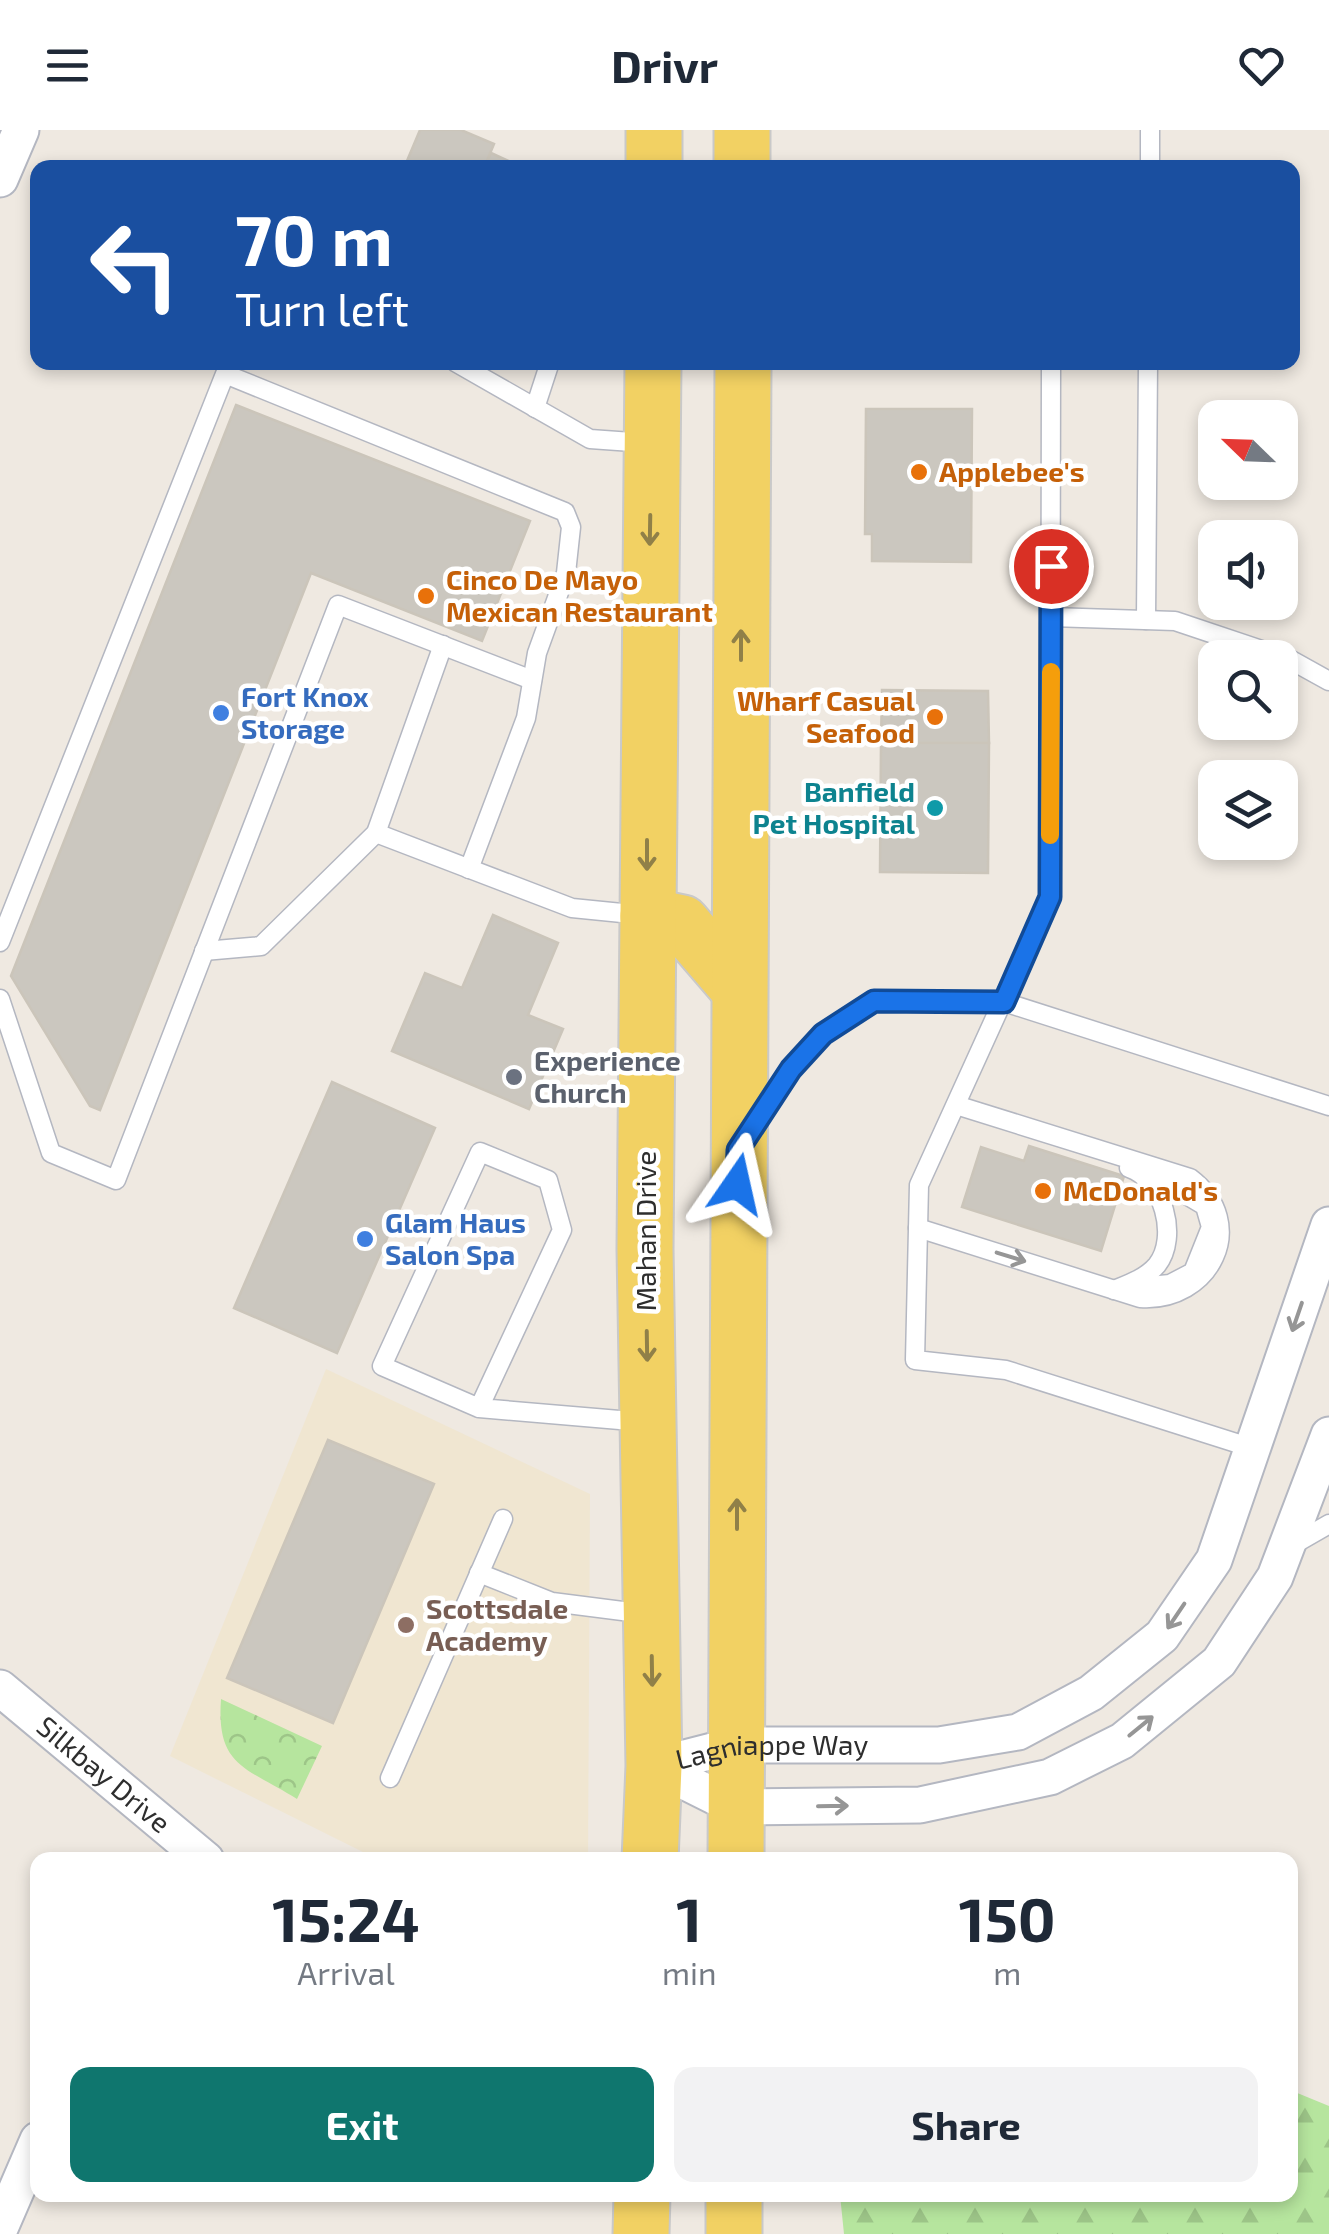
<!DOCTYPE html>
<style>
body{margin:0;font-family:"Exo 2",sans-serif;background:#f2f2f3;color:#1f2937;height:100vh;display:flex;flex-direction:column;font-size:38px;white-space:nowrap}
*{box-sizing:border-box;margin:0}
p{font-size:32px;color:#747a83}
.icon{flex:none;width:55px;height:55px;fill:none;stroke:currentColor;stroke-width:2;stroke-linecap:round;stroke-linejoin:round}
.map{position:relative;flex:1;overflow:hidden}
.sheet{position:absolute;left:30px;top:1722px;width:1268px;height:350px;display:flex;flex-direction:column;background:#fff;border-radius:20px;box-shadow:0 5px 15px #0003}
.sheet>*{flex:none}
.hud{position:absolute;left:30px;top:30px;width:1270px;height:210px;border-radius:20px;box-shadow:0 5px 15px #0003;background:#1a4fa0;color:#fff;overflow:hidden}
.needle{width:65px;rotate:293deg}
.controls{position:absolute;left:1198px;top:270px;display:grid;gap:20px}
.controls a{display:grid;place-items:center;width:100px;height:100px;border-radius:20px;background:#fff;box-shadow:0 5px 15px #0003;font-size:50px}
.pin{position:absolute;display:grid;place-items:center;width:85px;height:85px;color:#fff;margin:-42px;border:5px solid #fff;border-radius:50%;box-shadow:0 2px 10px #0007}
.me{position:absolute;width:110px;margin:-55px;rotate:11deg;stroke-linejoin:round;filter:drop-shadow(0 0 8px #0008)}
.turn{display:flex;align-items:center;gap:35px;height:210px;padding:0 40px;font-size:45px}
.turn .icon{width:130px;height:130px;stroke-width:2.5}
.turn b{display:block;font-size:70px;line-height:85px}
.eta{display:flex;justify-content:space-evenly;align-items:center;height:170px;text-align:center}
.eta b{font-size:60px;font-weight:700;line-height:70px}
.action{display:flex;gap:20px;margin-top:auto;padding:20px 40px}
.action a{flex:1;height:115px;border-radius:20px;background:#0f766e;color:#fff;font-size:40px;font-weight:700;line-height:115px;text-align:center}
.action a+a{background:#f2f2f3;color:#1f2937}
header{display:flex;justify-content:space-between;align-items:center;height:130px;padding:0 40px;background:#fff;font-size:45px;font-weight:700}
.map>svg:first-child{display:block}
.education{fill:#f0e6d1}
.forest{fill:url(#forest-firs)}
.park{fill:url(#park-crowns)}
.building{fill:#cbc7bf;stroke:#cbc5ba;stroke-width:2.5}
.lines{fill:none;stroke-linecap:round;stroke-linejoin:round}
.lane-casing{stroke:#b4b7c1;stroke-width:21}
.street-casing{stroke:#b4b7c1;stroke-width:39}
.primary-casing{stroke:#c9c9c9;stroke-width:59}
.lane{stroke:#fff;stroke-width:18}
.street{stroke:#fff;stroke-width:35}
.primary{stroke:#f2d163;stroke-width:55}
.oneway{stroke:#908048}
.oneway2{stroke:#969696}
.route-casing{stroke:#114b97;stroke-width:25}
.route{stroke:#1a73e8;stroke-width:18}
.slow{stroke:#f59e0b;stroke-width:18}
.food-dot{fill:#e8710a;stroke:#fff;stroke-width:4}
.shop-dot{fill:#3f7fe0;stroke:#fff;stroke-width:4}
.culture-dot{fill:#0f9aa8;stroke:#fff;stroke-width:4}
.worship-dot{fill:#6b7280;stroke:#fff;stroke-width:4}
.education-dot{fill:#8d6e63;stroke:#fff;stroke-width:4}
.labels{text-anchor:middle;stroke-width:9;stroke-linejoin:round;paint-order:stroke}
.food-label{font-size:28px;font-weight:bold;fill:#c56008;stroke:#fff;text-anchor:start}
.shop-label{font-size:28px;font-weight:bold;fill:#366cbe;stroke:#fff;text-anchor:start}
.culture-label{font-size:28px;font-weight:bold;fill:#0d838f;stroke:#fff;text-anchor:end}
.worship-label{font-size:28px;font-weight:bold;fill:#5b616d;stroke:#fff;text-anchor:start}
.street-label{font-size:28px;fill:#2e2e2e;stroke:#fff}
.education-label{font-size:28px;font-weight:bold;fill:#785e54;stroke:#fff;text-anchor:start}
</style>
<header><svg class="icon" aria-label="menu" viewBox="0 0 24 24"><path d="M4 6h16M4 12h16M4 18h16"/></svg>Drivr<svg class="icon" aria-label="heart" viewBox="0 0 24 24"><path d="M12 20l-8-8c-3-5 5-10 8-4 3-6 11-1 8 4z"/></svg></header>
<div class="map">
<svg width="1329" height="2104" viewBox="0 0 1329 2104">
<defs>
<pattern id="forest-firs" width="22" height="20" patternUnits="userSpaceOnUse" patternTransform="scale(2.5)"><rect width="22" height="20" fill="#b6e59e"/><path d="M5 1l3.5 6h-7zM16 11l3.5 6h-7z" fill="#9dc588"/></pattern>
<pattern id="park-crowns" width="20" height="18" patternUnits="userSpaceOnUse" patternTransform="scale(2.5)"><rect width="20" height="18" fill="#b6e59e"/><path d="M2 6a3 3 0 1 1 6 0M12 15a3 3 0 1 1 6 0" fill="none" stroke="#9dc588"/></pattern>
</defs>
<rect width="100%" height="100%" fill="#efe9e1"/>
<polygon class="education" points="326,1239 590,1364 588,1730 379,1730 170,1626"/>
<polygon class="forest" points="1290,1960 1329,1976 1329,2104 844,2104 840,2065 1290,2065"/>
<path class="park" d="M221,1569L322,1616L297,1669C246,1637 216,1637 221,1569Z"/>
<g class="building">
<polygon points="420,0 461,0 494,14 484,38 404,38"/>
<polygon points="491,23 524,38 484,38"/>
<polygon points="236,275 530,391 482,511 311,443 100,980 90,976 11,846"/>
<polygon points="866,279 972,279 971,432 872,431 872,404 865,404"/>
<polygon points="882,560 988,561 989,613 881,613"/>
<polygon points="881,613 989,613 988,743 880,742"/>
<polygon points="493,785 558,813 528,885 563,899 529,979 392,921 425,843 462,858"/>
<polygon points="332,952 435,998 337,1223 234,1178"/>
<polygon points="1029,1016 1124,1046 1101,1121 962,1077 981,1017 1024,1031"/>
<polygon points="328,1310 434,1354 333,1593 227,1548"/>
</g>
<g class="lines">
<g class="lane-casing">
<g id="lane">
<polyline points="1150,38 1150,0"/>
<polyline points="455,232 590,309 646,313"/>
<polyline points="1051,232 1050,767 919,1055 915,1230 1006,1240 1252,1318"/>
<polyline points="535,278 550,232"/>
<polyline points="1051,487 1175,491 1291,530 1329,551"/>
<polyline points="1146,490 1148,232"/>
<polyline points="376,703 572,778 642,785"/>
<polyline points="0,812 225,244 565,382 571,397 566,443 537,523 526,588 469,739"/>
<polyline points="204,821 261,816 376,703 443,515"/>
<polyline points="0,869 51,1023 116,1050 338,475 532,550"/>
<polyline points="754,995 791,939 823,904 874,871 1004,872 1329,976"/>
<path d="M918,1098L1140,1168C1210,1173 1251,1094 1190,1048L956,975"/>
<polyline points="1130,1158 1170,1154 1193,1142 1211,1097 1205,1076 1156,1047"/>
<path d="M1114,1160C1129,1154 1146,1148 1157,1135C1179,1107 1163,1049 1129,1038"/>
<polyline points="479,1278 562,1100 548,1050 480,1022 382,1236 479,1278 643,1292"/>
<polyline points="1291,1416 1329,1394"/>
<polyline points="479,1443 552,1472 646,1484"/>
<polyline points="390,1648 503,1389"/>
</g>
</g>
<g class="street-casing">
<g id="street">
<polyline points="0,49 21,0"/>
<path id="s1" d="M0,1558L206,1730"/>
<path id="s2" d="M654,1636L736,1615H939L1018,1602L1091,1563L1162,1506L1214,1430L1329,1095"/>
<polyline points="654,1636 736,1677 920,1675 1050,1647 1122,1611 1219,1532 1275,1447 1329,1305"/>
<polyline points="0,2098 38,2010"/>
</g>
</g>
<g class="primary-casing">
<g id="primary">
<polyline points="742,0 742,38"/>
<polyline points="654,38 654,0"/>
<polyline points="648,786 682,793 738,858"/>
<polyline points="650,1730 654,1636 645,1119 653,232"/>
<polyline points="736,1730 743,232"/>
<polyline points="641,2104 642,2065"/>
<polyline points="734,2104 734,2065"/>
</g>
</g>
<use href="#lane" class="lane"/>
<use href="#street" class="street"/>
<use href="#primary" class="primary"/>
</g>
<defs><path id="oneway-shaft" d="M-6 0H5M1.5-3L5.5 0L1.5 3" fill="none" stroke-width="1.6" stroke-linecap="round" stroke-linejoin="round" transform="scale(2.5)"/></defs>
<g class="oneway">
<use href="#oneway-shaft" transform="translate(650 400) rotate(91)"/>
<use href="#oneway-shaft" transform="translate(741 515) rotate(-90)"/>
<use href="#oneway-shaft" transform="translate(647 725) rotate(90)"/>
<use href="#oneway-shaft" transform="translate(647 1216) rotate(89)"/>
<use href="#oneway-shaft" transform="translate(737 1384) rotate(-90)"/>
<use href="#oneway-shaft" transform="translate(652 1541) rotate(89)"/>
</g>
<g class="oneway2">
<use href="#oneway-shaft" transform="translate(1011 1127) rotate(17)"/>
<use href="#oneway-shaft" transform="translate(1297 1187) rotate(109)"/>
<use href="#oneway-shaft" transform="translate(1176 1486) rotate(124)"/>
<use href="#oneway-shaft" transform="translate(1141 1596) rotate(-39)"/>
<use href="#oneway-shaft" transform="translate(833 1676) rotate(-1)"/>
</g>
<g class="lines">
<g class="route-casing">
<polyline id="route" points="737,1054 738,1020 791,939 823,904 874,871 1004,872 1050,767 1051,436"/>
</g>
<use href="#route" class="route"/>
<polyline class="slow" points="1050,705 1051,542"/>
</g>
<g class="food-dot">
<circle cx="919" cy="342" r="10"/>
<circle cx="426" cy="466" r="10"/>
<circle cx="935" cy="587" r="10"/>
<circle cx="1043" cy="1061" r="10"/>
</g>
<g class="shop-dot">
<circle cx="221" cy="583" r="10"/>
<circle cx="365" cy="1109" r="10"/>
</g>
<circle class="culture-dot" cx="935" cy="678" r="10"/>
<circle class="worship-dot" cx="514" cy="947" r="10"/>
<circle class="education-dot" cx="406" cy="1495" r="10"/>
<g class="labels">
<g class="food-label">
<text x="939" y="352">Applebee's</text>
<text x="446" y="460">Cinco De Mayo<tspan x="446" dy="32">Mexican Restaurant</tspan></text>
<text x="915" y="581" text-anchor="end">Wharf Casual<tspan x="915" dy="32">Seafood</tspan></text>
<text x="1063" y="1071">McDonald's</text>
</g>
<g class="shop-label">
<text x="241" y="577">Fort Knox<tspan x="241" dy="32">Storage</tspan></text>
<text x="385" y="1103">Glam Haus<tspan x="385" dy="32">Salon Spa</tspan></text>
</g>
<g class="culture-label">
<text x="915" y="672">Banfield<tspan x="915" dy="32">Pet Hospital</tspan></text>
</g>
<g class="worship-label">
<text x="534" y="941">Experience<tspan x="534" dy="32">Church</tspan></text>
</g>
<g class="street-label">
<text transform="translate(646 1101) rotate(-90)" y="10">Mahan Drive</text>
<text dy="10" stroke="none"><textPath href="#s2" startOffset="120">Lagniappe Way</textPath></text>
<text dy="10" stroke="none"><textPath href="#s1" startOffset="135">Silkbay Drive</textPath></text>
</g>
<g class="education-label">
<text x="426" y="1489">Scottsdale<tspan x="426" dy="32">Academy</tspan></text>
</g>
</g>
</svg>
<div class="controls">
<a><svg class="needle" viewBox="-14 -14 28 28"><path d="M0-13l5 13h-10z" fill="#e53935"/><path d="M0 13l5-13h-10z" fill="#747a83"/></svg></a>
<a><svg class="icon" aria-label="sound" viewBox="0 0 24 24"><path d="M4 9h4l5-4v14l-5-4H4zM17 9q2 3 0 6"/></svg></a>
<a><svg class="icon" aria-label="search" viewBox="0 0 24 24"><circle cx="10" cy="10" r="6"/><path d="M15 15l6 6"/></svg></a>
<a><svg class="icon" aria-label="layers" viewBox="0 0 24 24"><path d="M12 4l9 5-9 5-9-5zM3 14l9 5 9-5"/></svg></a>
</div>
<div class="pin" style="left:1051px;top:436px;background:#d93025"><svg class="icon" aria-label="arrive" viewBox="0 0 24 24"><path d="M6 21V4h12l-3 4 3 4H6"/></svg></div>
<svg class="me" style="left:737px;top:1054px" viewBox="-20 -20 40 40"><path d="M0-17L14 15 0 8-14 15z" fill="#1a73e8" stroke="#fff" stroke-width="4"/></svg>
<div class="hud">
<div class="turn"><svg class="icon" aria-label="left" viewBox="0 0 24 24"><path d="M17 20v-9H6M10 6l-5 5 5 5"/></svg><div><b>70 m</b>Turn left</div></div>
</div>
<section class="sheet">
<div class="eta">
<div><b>15:24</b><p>Arrival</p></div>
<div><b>1</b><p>min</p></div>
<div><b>150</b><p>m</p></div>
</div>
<div class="action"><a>Exit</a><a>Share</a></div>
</section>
</div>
